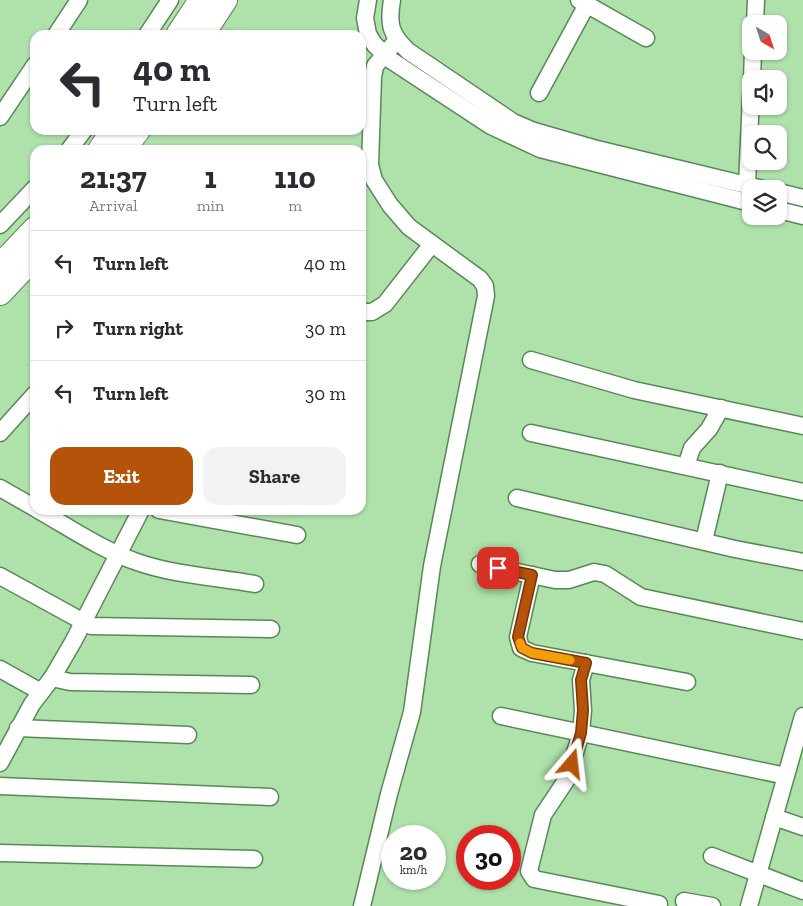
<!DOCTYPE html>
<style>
body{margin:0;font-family:"Zilla Slab",serif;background:#f2f2f3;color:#2b2b33;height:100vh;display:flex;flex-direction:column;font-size:19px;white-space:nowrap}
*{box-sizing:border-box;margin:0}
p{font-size:16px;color:#7c7c81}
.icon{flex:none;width:28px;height:28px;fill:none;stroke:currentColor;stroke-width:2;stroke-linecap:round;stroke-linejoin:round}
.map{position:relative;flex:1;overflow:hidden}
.panel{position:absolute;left:30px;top:145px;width:336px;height:370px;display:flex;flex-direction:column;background:#fff;border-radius:15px;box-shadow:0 1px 4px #0004}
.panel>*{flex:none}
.guide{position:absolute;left:30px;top:30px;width:336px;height:105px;border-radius:15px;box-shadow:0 1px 4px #0004;background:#fff;color:#2b2b33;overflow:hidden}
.needle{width:32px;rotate:141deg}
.tools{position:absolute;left:742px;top:15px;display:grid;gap:10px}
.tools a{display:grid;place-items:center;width:45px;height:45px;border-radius:10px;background:#fff;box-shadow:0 1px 4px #0004;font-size:25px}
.speed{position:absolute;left:381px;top:825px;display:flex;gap:10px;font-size:25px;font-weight:700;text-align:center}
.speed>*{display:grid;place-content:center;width:65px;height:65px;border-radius:50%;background:#fff;box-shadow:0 1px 4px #0004;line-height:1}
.speed small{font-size:12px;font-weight:400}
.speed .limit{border:8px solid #d22;background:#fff;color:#111}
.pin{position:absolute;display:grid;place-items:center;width:42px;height:42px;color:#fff;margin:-21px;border-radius:10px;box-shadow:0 2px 8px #0006}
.me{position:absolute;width:55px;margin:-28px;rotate:17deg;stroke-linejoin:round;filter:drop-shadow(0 0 4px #0008)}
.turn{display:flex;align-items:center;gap:18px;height:105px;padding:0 20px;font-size:22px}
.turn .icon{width:65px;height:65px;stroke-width:2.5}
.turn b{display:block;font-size:35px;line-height:42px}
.eta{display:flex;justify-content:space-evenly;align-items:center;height:85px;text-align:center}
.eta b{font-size:30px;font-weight:700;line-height:35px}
.action{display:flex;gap:10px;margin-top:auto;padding:10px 20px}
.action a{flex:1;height:58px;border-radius:15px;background:#b45309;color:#fff;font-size:20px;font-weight:700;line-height:58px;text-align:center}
.action a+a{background:#f2f2f3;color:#2b2b33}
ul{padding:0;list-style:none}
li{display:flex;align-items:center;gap:15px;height:65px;padding:0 20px;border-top:1px solid #e1e1e2}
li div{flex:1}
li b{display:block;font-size:19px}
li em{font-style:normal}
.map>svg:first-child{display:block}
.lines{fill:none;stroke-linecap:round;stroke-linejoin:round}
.street-casing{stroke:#588856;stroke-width:19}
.secondary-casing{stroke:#588856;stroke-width:26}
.street{stroke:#fff;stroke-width:16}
.secondary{stroke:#fff;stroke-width:24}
.route-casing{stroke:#753606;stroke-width:12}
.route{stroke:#b45309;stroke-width:9}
.slow{stroke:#f59e0b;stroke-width:9}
</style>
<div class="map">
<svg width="803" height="906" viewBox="0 0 803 906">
<rect width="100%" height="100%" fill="#afe2ab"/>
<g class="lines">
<g class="street-casing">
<g id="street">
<polyline points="368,0 365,18 368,34 374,44 389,59 491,126 540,149 751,203"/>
<path d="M392,0C388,24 390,34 408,51L513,122L534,131L593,148L763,189"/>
<polyline points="579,0 646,38"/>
<polyline points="755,24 756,0"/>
<polyline points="56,35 79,0"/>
<polyline points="147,35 170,0"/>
<polyline points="752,79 753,51"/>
<polyline points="539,93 585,8 587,0"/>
<polyline points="0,117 35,65"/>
<polyline points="69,150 84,130"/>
<polyline points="747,185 751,96"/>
<polyline points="779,192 803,198"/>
<polyline points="779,210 803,216"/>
<polyline points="0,225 35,188"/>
<polyline points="361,312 372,312 385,304 432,244"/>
<polyline points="531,360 634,390 803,426"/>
<polyline points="0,433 35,394"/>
<polyline points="531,433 803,492"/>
<polyline points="686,466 692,448 709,429 721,408"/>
<polyline points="0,488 35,508"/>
<polyline points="517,498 735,549 803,562"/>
<path d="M38,510C70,528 102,550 137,562C174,575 216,577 255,584"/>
<polyline points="159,510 297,535"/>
<polyline points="704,541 720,473"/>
<polyline points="480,564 555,580 569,580 594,572 605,574 641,597 803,631"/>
<polyline points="532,575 518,637 521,648 532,653 687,682"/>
<polyline points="0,576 91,626 271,629"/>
<polyline points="586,663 581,680 583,710 581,733 567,779 543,815 529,871 534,879 659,904"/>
<polyline points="0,669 41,692"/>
<polyline points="52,678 70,682 251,685"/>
<polyline points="501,716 786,776"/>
<polyline points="18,728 188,735"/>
<polyline points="0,763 32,704 52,678 73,642 141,510"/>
<polyline points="0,786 270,797"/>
<polyline points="774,817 803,827"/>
<polyline points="0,853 254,859"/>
<polyline points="712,856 803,891"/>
<polyline points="684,901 712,906"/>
<polyline points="362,906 389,794 412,712 432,566 486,296 485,286 480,279 409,227 390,205 374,180 370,165 373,77 375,66 397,40"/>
<polyline points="749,906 803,716"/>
</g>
</g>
<g class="secondary-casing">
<g id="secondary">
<polyline points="178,35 201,0"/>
<polyline points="202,35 225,0"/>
<polyline points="100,150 114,130"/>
<polyline points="123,150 138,130"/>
<polyline points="0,266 35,229"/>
<polyline points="0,293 35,256"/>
</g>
</g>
<use href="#street" class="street"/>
<use href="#secondary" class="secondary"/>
</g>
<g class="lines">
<g class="route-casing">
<polyline id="route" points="498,568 532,575 518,637 522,648 532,653 586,663 581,680 583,710 581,733 572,764"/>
</g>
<use href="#route" class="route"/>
<polyline class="slow" points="520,643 522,648 532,653 570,660"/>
</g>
</svg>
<div class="tools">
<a><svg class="needle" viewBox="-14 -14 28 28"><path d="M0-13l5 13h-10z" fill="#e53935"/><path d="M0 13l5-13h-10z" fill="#7c7c81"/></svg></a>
<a><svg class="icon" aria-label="sound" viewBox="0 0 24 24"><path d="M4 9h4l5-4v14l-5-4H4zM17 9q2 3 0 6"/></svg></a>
<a><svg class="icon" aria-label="search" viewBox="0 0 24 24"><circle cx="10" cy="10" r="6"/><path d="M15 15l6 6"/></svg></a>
<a><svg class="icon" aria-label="layers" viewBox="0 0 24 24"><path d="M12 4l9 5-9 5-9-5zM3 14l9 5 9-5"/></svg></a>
</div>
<div class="speed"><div>20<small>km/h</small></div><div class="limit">30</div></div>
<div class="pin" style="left:498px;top:568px;background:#d93025"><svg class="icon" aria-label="arrive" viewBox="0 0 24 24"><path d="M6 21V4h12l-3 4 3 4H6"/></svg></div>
<svg class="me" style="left:572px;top:764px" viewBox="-20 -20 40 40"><path d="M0-17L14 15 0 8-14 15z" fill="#b45309" stroke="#fff" stroke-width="4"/></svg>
<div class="guide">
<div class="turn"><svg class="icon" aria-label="left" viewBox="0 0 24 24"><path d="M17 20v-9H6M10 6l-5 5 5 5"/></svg><div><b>40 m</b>Turn left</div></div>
</div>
<section class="panel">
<div class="eta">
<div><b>21:37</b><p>Arrival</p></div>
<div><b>1</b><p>min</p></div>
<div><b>110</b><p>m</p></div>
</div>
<ul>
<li><svg class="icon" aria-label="left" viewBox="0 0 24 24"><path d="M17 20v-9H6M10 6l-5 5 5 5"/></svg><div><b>Turn left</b></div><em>40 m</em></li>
<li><svg class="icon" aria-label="right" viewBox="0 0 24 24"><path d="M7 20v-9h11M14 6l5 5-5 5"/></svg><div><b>Turn right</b></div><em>30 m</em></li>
<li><svg class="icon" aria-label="left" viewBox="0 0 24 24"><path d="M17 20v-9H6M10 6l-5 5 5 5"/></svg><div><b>Turn left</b></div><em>30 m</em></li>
</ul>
<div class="action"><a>Exit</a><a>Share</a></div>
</section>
</div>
